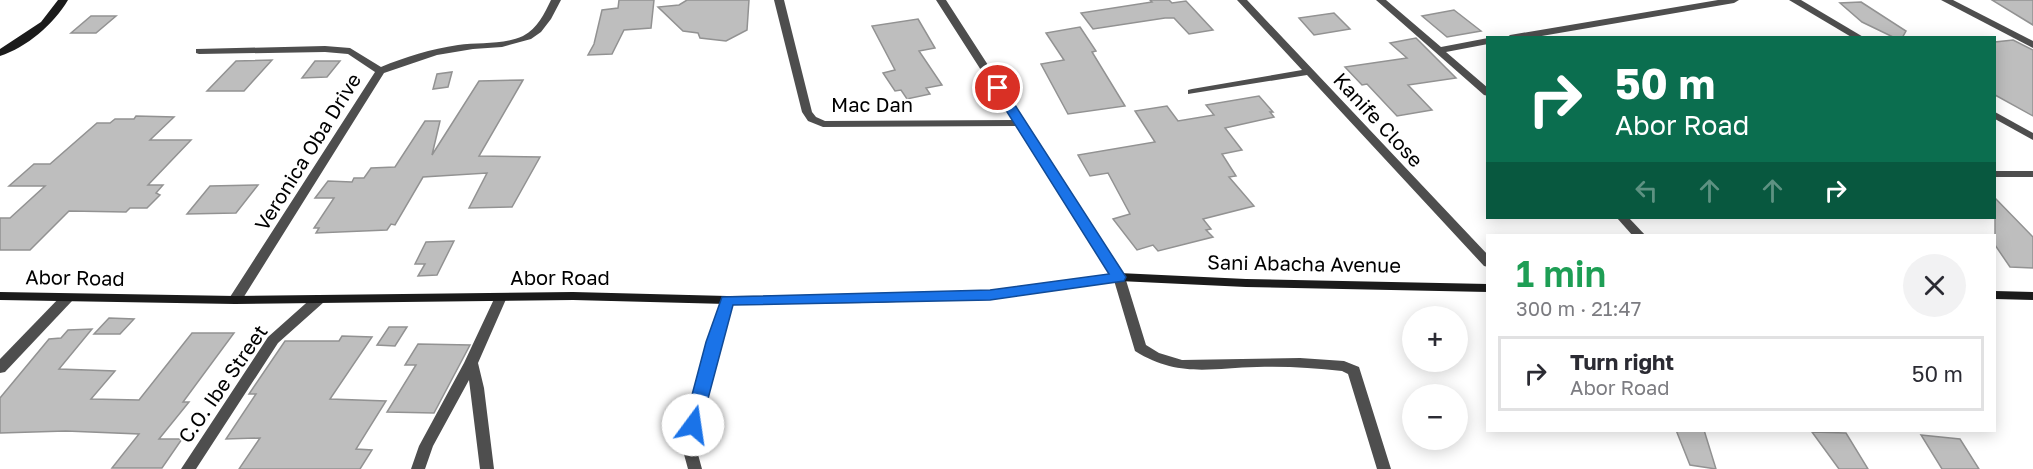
<!DOCTYPE html>
<meta charset="utf-8">
<style>
body{margin:0;font-family:"Golos Text",sans-serif;background:#f2f2f3;color:#2b2b33;height:100vh;display:flex;flex-direction:column;font-size:22px;white-space:nowrap}
*{box-sizing:border-box;margin:0}
p{font-size:20px;color:#7c7c81}
.icon{flex:none;width:33px;height:33px;fill:none;stroke:currentColor;stroke-width:2;stroke-linecap:round;stroke-linejoin:round}
.map{position:relative;flex:1;overflow:hidden}
.drawer{position:absolute;left:1486px;top:234px;width:510px;height:198px;display:flex;flex-direction:column;background:#fff;border-radius:0px;box-shadow:0 3px 15px #0003}
.drawer>*{flex:none}
.hud{position:absolute;left:1486px;top:36px;width:510px;height:183px;border-radius:0px;box-shadow:0 3px 15px #0003;background:#0b6e4f;color:#fff;overflow:hidden}
.controls{position:absolute;left:1402px;top:306px;display:grid;gap:12px}
.controls a{display:grid;place-items:center;width:66px;height:66px;border-radius:50%;background:#fff;box-shadow:0 3px 15px #0003;font-size:30px}
.pin{position:absolute;display:grid;place-items:center;width:51px;height:51px;color:#fff;margin:-26px;border:3px solid #fff;border-radius:50%;box-shadow:0 2px 6px #0007}
.me{position:absolute;width:66px;margin:-33px;rotate:14deg;stroke-linejoin:round;filter:drop-shadow(0 0 4px #0008)}
.turn{display:flex;align-items:center;gap:21px;height:126px;padding:0 30px;font-size:27px}
.turn .icon{width:78px;height:78px;stroke-width:2.5}
.turn b{display:block;font-size:42px;line-height:51px}
.lanes{display:flex;align-items:center;height:57px;padding:0 30px;background:#0003;justify-content:center;gap:30px;direction:ltr}
.lanes .off{opacity:.35}
.round{display:grid;place-items:center;flex:none;width:63px;height:63px;border-radius:32px;background:#f2f2f3}
.overview{display:flex;align-items:center;justify-content:space-between;height:102px;padding:0 30px}
h1{font-size:36px;font-weight:600;line-height:45px;color:#1e9e55}
ul{padding:0;list-style:none}
li{display:flex;align-items:center;gap:18px;height:75px;margin:0 12px 9px;padding:0 18px;border:3px solid #e1e1e2;border-radius:0px}
li div{flex:1}
li b{display:block;font-size:22px}
li em{font-style:normal}
.map>svg:first-child{display:block}
.building{fill:#bebebe;stroke:#929292;stroke-width:1.5}
.lines{fill:none;stroke-linecap:round;stroke-linejoin:round}
.street{fill:#4e4e4e;fill-rule:evenodd}
.secondary{fill:#1b1b1b;fill-rule:evenodd}
.route{fill:#1a73e8;stroke:#114b97;stroke-width:1.5}
.labels{text-anchor:middle;stroke-width:4.5;stroke-linejoin:round;paint-order:stroke}
.street-label{font-size:20px;fill:#000;stroke:#fff}
</style>
<div class="map">
<svg width="2033" height="469" viewBox="0 0 2033 469">
<rect width="100%" height="100%" fill="#fff"/>
<g class="building">
<polygon points="619,0 654,0 651,28 624,30 612,54 588,55 594,44 602,10 618,8"/>
<polygon points="687,0 749,0 747,30 726,41 700,38 698,33 683,31 658,7 679,5"/>
<polygon points="1150,0 1169,0 1172,3 1186,1 1213,30 1189,34 1174,18 1165,18 1093,29 1081,13 1152,2"/>
<polygon points="1992,0 2033,0 2033,25"/>
<polygon points="1861,2 1906,31 1902,38 1895,38 1862,22 1840,3"/>
<polygon points="1454,10 1481,31 1447,37 1422,16"/>
<polygon points="1334,13 1350,29 1314,35 1299,18"/>
<polygon points="91,16 116,16 96,33 71,33"/>
<polygon points="918,19 935,48 919,51 942,85 926,88 930,94 907,99 901,90 895,91 883,73 895,70 872,26"/>
<polygon points="1080,27 1096,51 1092,52 1125,106 1068,114 1041,64 1064,60 1046,33"/>
<polygon points="1416,38 1456,78 1408,85 1432,110 1397,116 1367,84 1362,85 1345,67 1407,58 1390,43"/>
<polygon points="2013,40 2033,50 2033,116 1995,95 1995,42"/>
<polygon points="272,60 244,91 207,91 236,61"/>
<polygon points="315,61 340,61 327,77 302,78"/>
<polygon points="452,72 448,87 433,89 437,74"/>
<polygon points="523,80 479,156 540,157 512,207 469,208 487,173 423,177 395,225 391,224 387,230 316,233 319,228 314,228 334,198 315,198 328,181 352,182 354,178 364,178 371,168 395,167 425,121 440,121 432,155 479,81"/>
<polygon points="1259,96 1273,112 1270,112 1274,117 1225,128 1242,150 1222,154 1236,176 1229,177 1254,206 1203,219 1211,229 1206,230 1213,237 1158,251 1153,245 1137,250 1113,219 1130,214 1108,173 1090,176 1078,155 1155,142 1135,111 1167,106 1178,121 1214,115 1206,105"/>
<polygon points="136,116 174,117 150,140 191,140 148,185 163,185 156,193 160,195 147,208 130,208 126,212 69,211 30,250 0,250 0,218 10,218 45,186 9,186 34,164 50,164 97,123 110,123 115,119 134,119"/>
<polygon points="258,185 236,213 187,214 210,186"/>
<polygon points="1995,198 2033,237 2033,268 2010,267 1995,245"/>
<polygon points="454,241 437,275 418,276 425,264 415,264 426,242"/>
<polygon points="109,318 134,319 120,334 94,334"/>
<polygon points="389,327 407,327 395,346 377,345"/>
<polygon points="92,329 59,369 115,371 91,399 139,400 192,333 234,333 183,402 189,402 159,439 182,439 162,468 112,468 139,434 66,431 0,433 0,398 49,339 61,338 68,330"/>
<polygon points="342,336 372,337 330,399 386,401 356,449 372,450 360,469 239,469 260,438 226,439 256,394 249,394 285,341 339,341"/>
<polygon points="418,344 470,345 434,413 387,412 416,365 405,365"/>
<polygon points="1676,430 1704,430 1716,469 1690,465"/>
<polygon points="1812,432 1846,433 1868,469 1839,469"/>
<polygon points="1921,435 1960,439 1979,469 1942,469"/>
</g>
<g class="lines">
<g class="street">
<path d="M551,0H561L551,19L541,32L531,39L502,47L473,49L437,55L384,73L240,303H230L229,300L230,297L375,72L348,54L325,52L199,54L196,53V49L325,46L350,48L381,67C405,57 431,49 458,45C478,42 503,45 523,36C538,28 544,14 551,0Z"/>
<path d="M774,0H784L812,112L816,117L825,121L1013,120L936,0H946L1125,277L1146,345L1159,353L1182,360L1300,358L1344,361L1359,367L1391,469H1377L1348,374L1342,371C1314,368 1286,366 1257,367C1211,368 1178,378 1135,351L1113,277L1017,126L823,127L808,121L802,112Z"/>
<polygon points="1237,0 1247,0 1488,255 1488,267 1484,266 1307,75 1188,94 1188,90 1192,89 1302,70"/>
<polygon points="1376,0 1386,0 1441,47 1488,38 1488,44 1446,52 1488,88 1488,96 1484,95"/>
<polygon points="1718,0 1739,0 1734,3 1530,38 1506,38 1510,35"/>
<polygon points="1789,0 1801,0 1865,38 1853,38"/>
<polygon points="1941,0 1953,0 2033,41 2033,48"/>
<polygon points="1995,112 2033,133 2033,140 1995,119"/>
<rect x="1995" y="171" width="38" height="6"/>
<polygon points="1617,218 1629,218 1646,236 1633,236"/>
<polygon points="501,293 507,297 478,363 484,388 494,469 480,469 469,380 433,446 425,469 411,469 419,446 464,363 495,297"/>
<polygon points="67,294 72,295 73,298 72,301 5,372 0,373 0,359 62,295"/>
<polygon points="319,295 324,296 325,299 324,302 278,343 196,469 181,469 268,337 314,296"/>
<polygon points="727,296 732,297 733,300 699,425 696,447 702,469 688,469 682,447 685,425 721,300 722,297"/>
</g>
<g class="secondary">
<path d="M58,0H68C53,25 27,47 0,56V49L41,22Z"/>
<polygon points="1119,273 1246,279 1488,284 1488,292 1246,287 1119,281 990,299 865,303 727,304 573,300 235,304 0,300 0,292 235,296 573,292 727,296 865,295 990,291"/>
<polygon points="1995,291 2033,292 2033,300 1995,299"/>
</g>
</g>
<polygon class="route" points="998,85 1004,88 1124,274 1126,277 1124,281 990,300 733,305 701,425 698,429 693,431 687,429 684,425 706,342 722,297 990,290 1109,274 992,88"/>
<g class="labels">
<g class="street-label">
<text x="872" y="112">Mac Dan</text>
<text transform="translate(1378 120) rotate(47)" y="7">Kanife Close</text>
<text transform="translate(308 152) rotate(-58)" y="7">Veronica Oba Drive</text>
<text transform="translate(1304 264) rotate(1)" y="7">Sani Abacha Avenue</text>
<text transform="translate(75 278) rotate(1)" y="7">Abor Road</text>
<text x="560" y="285">Abor Road</text>
<text transform="translate(223 384) rotate(-55)" y="7">C.O. Ibe Street</text>
</g>
</g>
</svg>
<div class="controls">
<a>+</a>
<a>−</a>
</div>
<div class="pin" style="left:998px;top:88px;background:#d93025"><svg class="icon" aria-label="arrive" viewBox="0 0 24 24"><path d="M6 21V4h12l-3 4 3 4H6"/></svg></div>
<svg class="me" style="left:693px;top:425px" viewBox="-20 -20 40 40"><circle r="19" fill="#fff"/><path d="M0-13L10 11 0 6-10 11z" fill="#1a73e8"/></svg>
<div class="hud">
<div class="turn"><svg class="icon" aria-label="right" viewBox="0 0 24 24"><path d="M7 20v-9h11M14 6l5 5-5 5"/></svg><div><b>50 m</b>Abor Road</div></div>
<div class="lanes"><svg class="icon off" aria-label="left" viewBox="0 0 24 24"><path d="M17 20v-9H6M10 6l-5 5 5 5"/></svg><svg class="icon off" aria-label="ahead" viewBox="0 0 24 24"><path d="M12 20V5M6 11l6-6 6 6"/></svg><svg class="icon off" aria-label="ahead" viewBox="0 0 24 24"><path d="M12 20V5M6 11l6-6 6 6"/></svg><svg class="icon" aria-label="right" viewBox="0 0 24 24"><path d="M7 20v-9h11M14 6l5 5-5 5"/></svg></div>
</div>
<section class="drawer">
<div class="overview"><div><h1>1 min</h1><p>300 m · 21:47</p></div><a class="round"><svg class="icon" aria-label="close" viewBox="0 0 24 24"><path d="M6 6l12 12M18 6L6 18"/></svg></a></div>
<ul>
<li><svg class="icon" aria-label="right" viewBox="0 0 24 24"><path d="M7 20v-9h11M14 6l5 5-5 5"/></svg><div><b>Turn right</b><p>Abor Road</p></div><em>50 m</em></li>
</ul>
</section>
</div>
